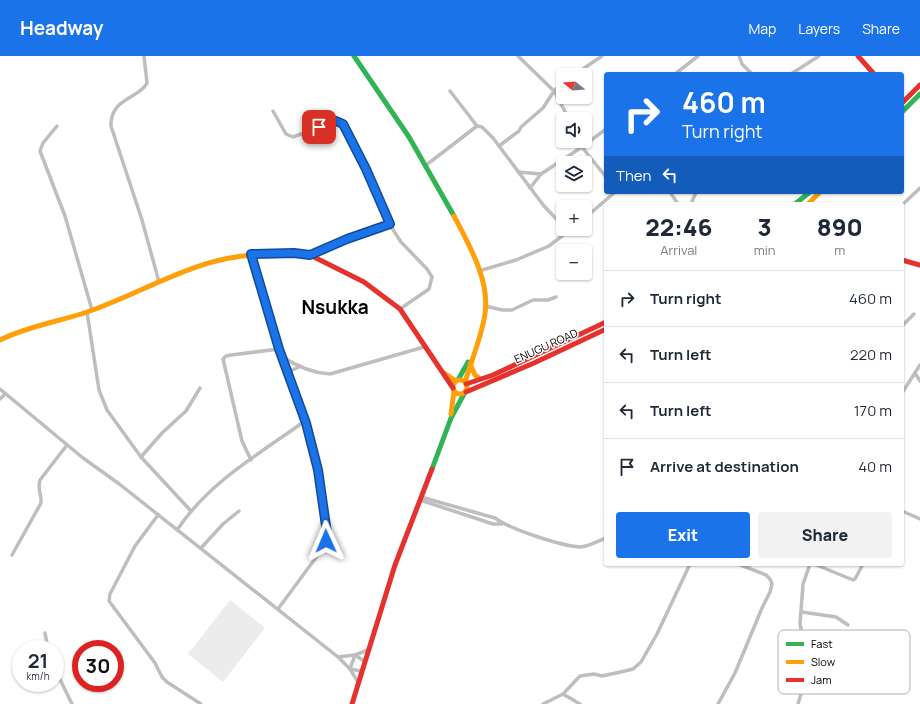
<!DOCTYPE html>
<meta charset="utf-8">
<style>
body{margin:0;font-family:Manrope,sans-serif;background:#f2f2f3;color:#1f2937;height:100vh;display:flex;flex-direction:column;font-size:15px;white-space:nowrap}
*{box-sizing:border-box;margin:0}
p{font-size:13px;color:#747a83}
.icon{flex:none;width:22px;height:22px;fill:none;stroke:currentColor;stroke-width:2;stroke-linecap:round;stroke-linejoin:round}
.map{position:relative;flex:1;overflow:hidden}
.panel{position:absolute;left:604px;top:146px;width:300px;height:364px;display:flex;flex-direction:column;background:#fff;border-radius:4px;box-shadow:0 1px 3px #0004}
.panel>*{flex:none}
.guide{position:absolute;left:604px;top:16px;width:300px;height:122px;border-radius:4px;box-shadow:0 1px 3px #0004;background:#1a73e8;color:#fff;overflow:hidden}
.needle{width:26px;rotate:287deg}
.buttons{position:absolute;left:556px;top:12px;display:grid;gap:8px}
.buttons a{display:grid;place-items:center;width:36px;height:36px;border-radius:4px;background:#fff;box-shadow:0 1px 3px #0004;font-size:20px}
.speed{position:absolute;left:12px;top:584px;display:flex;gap:8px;font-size:20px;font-weight:700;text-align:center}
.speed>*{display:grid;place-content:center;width:52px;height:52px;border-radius:50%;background:#fff;box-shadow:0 1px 3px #0004;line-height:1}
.speed small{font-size:10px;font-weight:400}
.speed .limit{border:6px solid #d22;background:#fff;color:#111}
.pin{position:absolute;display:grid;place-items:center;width:34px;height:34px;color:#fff;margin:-17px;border-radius:8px;box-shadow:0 2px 6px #0006}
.me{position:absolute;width:44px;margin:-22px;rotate:359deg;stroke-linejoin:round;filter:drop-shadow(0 0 3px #0008)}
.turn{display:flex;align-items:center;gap:14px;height:84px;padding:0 12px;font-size:18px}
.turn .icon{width:52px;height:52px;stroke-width:2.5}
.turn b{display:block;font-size:28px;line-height:34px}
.then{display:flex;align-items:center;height:38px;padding:0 12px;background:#0003;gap:8px;font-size:15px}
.eta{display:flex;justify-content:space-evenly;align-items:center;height:68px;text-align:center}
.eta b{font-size:24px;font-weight:800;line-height:28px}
.button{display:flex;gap:8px;margin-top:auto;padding:8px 12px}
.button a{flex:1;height:46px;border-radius:4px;background:#1a73e8;color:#fff;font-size:16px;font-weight:800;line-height:46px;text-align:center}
.button a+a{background:#f2f2f3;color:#1f2937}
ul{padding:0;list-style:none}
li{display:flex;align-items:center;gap:12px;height:56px;padding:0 12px;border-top:1px solid #e0e1e3}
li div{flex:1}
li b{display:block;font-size:15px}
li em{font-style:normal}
header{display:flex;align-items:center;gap:24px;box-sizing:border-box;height:56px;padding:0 20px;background:#1a73e8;color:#fff}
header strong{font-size:19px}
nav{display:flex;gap:22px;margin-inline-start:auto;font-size:14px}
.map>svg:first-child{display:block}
.green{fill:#ececec}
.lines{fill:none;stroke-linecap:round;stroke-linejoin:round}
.street{stroke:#bebebe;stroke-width:3.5}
.fast{stroke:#30b455;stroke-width:5}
.slow{stroke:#ff9f0a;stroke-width:5}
.jam{stroke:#e5322d;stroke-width:5}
.route-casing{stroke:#114b97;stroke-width:10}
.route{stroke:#1a73e8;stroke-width:7}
.labels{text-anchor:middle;stroke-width:3;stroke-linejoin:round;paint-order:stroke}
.street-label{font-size:11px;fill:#000;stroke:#fff}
.town-label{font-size:19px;font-weight:bold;fill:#000;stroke:#fff}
.key{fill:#fff;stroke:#b2b2b2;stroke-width:1}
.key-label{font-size:11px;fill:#000}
</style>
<header>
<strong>Headway</strong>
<nav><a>Map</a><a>Layers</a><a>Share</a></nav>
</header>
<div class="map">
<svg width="920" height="648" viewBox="0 0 920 648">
<rect width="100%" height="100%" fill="#fff"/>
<polygon class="green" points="230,544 265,572 223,626 188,598"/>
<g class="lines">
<g class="street">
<path d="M144,0L147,27C139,43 110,42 111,70L142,164L159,226"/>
<polyline points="739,0 742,8 752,18"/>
<polyline points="675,18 698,0"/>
<polyline points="791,18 819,0"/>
<polyline points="574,19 602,0"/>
<polyline points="563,26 554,35 569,63"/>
<polyline points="450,35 477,70"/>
<polyline points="273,55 286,78 293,81 336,65 343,68 367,113 390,169 401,186 427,213 432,221 429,233 400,253"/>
<polyline points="57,70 43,87 40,95 65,160 92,254"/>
<polyline points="579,85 582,91 606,121"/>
<polyline points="499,90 519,75 521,71 543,52 554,35 518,0"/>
<polyline points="425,110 477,70 482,71 493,82 544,150 563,170"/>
<polyline points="518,116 541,118"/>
<polyline points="530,132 541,118 582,91 606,73"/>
<polyline points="670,136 678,148"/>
<polyline points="691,148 696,136"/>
<polyline points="902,149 920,132"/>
<polyline points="585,162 615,136"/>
<polyline points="251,199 279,293 306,367 318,414 327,477 323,492 278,553"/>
<polyline points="310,199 347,183 390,169"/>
<polyline points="479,215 516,204 549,190 571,173"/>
<polyline points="485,250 502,254 512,254 533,244 548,244 556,241"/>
<polyline points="87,256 99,334 107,354 141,401 190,454"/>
<polyline points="902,270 914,258"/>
<path d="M283,301C298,311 312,317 330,318L424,291"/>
<polyline points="288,316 299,311"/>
<polyline points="915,317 920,325"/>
<polyline points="0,333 83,402 118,427 338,601 350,613 358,626"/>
<polyline points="902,337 920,309"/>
<polyline points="0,343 5,338"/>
<polyline points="141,401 162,377 186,355 200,332"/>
<polyline points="251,404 242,385 223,303 226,300 231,299 279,293"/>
<path d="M421,441L495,462C510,473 561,490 580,491C588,491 598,485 606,482"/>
<polyline points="420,444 493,468 502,468"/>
<polyline points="902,455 920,463"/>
<polyline points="158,459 135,490 110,538 109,545 155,607 162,621 167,626 201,648"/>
<path d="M177,474C209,426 259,398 305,365"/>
<polyline points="201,492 223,468 239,455"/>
<path d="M12,499L41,447C42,439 37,433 40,424L67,389"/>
<polyline points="814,508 853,524 855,523 863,508"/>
<polyline points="802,556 836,561 848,569"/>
<polyline points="45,577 48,593"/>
<polyline points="355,599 364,605"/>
<polyline points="338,601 355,599 368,594"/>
<polyline points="55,613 72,648"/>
<polyline points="350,613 355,599"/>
<polyline points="350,613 361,615"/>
<polyline points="563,638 580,648"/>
<polyline points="543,648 563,638 580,620 594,618 602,620 625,615 633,613 641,606 657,578 690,508"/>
<polyline points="718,648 735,617 762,552 770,536 772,528 770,523 766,519 738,508"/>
<polyline points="798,648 809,610 800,568 803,528 810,508"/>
</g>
<g class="fast">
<polyline points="354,0 409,81 454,160"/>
<polyline points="902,56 920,38"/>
<polyline points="795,148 810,136"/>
<polyline points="458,324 468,306"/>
<polyline points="432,413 451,362 464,338"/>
</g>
<g class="slow">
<polyline points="808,148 820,136"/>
<path d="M454,160C469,189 490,224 485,258C482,279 471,306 465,326"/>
<path d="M0,284C28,270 58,266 87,256C143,237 194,202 254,199"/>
<polyline points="470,308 475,319 480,323"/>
<polyline points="444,317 456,325"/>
<circle cx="460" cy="331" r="7"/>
<polyline points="451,358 454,335"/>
</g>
<g class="jam">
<polyline points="858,0 874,18"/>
<polyline points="902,47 920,29"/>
<polyline points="254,199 294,197 310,199 364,226 400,253 453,332"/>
<polyline points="902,204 920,209"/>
<polyline points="466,328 493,319 606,266"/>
<polyline points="466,336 534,307 606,273"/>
<polyline points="352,648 395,509 432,413"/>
</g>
</g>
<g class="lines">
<g class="route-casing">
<polyline id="route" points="319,71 336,65 343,68 366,113 390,168 347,183 310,199 294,197 251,198 279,293 306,367 318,414 327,477 326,485"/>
</g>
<use href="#route" class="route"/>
</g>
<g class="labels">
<g class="street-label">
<text transform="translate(546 290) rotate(-24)" y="4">ENUGU ROAD</text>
</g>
<g class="town-label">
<text x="335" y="258">Nsukka</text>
</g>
</g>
<rect x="778" y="574" width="132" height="64" rx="6" class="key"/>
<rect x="786" y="586" width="18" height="4" fill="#30b455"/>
<rect x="786" y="604" width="18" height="4" fill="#ff9f0a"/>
<rect x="786" y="622" width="18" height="4" fill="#e5322d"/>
<g class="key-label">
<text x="811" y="592">Fast</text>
<text x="811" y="610">Slow</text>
<text x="811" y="628">Jam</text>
</g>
</svg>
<div class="buttons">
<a><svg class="needle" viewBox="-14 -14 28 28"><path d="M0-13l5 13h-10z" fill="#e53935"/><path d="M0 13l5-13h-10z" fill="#747a83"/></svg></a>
<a><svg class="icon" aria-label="sound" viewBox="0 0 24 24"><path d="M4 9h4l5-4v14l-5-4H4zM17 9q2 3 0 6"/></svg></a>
<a><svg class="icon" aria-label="layers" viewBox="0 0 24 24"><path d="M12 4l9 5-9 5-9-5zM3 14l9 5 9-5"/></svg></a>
<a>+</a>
<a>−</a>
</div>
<div class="speed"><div>21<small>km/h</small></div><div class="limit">30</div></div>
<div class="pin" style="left:319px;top:71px;background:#d93025"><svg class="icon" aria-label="arrive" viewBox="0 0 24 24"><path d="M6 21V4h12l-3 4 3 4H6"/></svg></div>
<svg class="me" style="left:326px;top:485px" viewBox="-20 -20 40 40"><path d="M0-17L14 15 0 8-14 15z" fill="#1a73e8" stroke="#fff" stroke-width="4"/></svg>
<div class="guide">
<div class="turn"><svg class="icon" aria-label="right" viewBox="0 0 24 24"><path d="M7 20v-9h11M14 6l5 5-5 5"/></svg><div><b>460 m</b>Turn right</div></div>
<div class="then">Then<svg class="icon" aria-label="left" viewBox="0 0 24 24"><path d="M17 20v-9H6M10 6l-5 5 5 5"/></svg></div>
</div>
<section class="panel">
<div class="eta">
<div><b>22:46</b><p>Arrival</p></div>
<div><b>3</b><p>min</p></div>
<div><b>890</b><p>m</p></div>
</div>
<ul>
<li><svg class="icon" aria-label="right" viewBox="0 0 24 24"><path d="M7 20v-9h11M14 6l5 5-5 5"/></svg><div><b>Turn right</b></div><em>460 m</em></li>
<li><svg class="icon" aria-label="left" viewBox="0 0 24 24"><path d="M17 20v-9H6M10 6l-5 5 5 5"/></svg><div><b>Turn left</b></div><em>220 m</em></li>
<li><svg class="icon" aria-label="left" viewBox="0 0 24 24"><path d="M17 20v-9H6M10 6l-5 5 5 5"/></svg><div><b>Turn left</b></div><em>170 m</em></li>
<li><svg class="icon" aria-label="arrive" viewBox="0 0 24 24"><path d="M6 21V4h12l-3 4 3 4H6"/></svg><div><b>Arrive at destination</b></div><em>40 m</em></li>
</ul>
<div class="button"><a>Exit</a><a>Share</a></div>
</section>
</div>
